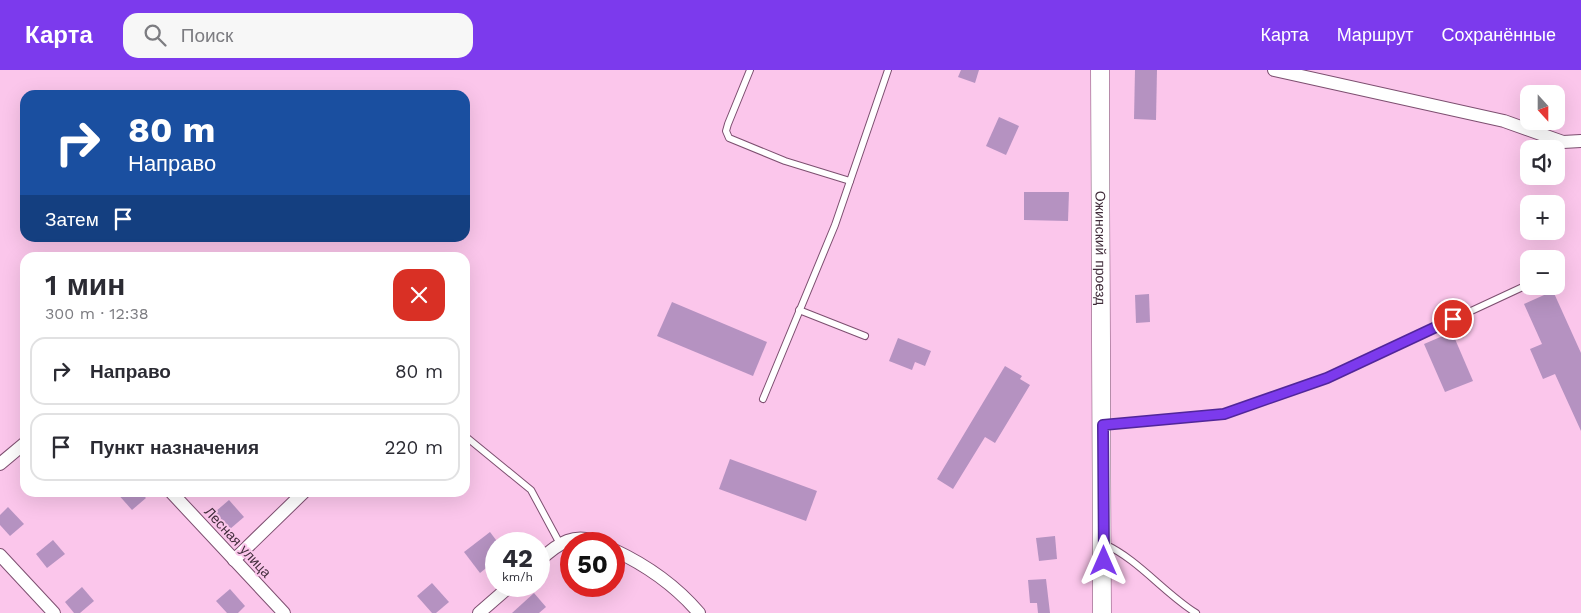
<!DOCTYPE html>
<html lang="ru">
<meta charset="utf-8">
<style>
body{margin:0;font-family:"Work Sans",sans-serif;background:#f7f7f7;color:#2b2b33;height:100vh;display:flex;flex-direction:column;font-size:19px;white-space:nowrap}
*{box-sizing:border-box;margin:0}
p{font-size:16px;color:#7c7c81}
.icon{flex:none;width:28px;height:28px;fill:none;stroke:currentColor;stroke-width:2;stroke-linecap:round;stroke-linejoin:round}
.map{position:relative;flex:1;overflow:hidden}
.sheet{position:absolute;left:20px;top:182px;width:450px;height:245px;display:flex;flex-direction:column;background:#fff;border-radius:15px;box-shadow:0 5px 20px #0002}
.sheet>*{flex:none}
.hud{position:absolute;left:20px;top:20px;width:450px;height:152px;border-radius:15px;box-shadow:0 5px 20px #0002;background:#1a4fa0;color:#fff;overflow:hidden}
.needle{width:32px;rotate:159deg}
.tools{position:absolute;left:1520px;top:15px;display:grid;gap:10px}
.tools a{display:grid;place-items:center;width:45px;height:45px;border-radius:10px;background:#fff;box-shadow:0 5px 20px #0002;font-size:25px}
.speed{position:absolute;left:485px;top:462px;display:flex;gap:10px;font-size:25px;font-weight:700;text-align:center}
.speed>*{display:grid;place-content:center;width:65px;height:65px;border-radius:50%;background:#fff;box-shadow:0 5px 20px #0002;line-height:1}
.speed small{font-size:12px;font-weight:400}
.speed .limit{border:8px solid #d22;background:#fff;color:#111}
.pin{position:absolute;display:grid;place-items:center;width:42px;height:42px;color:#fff;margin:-21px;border:2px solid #fff;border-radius:50%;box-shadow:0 1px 5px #0007}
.me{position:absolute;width:55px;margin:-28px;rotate:0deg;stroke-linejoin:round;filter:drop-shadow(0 0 4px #0008)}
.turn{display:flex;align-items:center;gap:18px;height:105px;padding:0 25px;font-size:22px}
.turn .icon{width:65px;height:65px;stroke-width:2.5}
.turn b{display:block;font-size:35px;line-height:42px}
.then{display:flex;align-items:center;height:48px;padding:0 25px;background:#0003;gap:10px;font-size:19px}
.round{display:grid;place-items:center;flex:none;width:52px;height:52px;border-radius:15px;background:#f7f7f7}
.head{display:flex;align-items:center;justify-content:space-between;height:85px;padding:0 25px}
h1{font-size:30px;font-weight:600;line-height:38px}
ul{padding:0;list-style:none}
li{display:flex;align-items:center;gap:15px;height:68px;margin:0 10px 8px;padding:0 15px;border:2px solid #e1e1e2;border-radius:15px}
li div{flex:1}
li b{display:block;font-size:19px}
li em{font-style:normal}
header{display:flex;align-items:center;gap:30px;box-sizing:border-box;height:70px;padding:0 25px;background:#7c3aed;color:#fff}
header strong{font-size:24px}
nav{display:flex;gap:28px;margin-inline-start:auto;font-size:18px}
.search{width:350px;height:45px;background:#f7f7f7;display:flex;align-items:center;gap:12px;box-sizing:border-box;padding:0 18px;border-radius:15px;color:#7c7c81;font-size:19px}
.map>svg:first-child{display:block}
.building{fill:#b592c1}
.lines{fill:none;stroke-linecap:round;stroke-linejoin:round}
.service-casing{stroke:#7d4f70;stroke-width:8}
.minor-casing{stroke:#7d4f70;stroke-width:14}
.secondary-casing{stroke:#7d4f70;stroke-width:19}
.service{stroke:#fff;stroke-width:6}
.minor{stroke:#fff;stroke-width:12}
.secondary{stroke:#fff;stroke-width:18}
.route-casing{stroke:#51269a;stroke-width:12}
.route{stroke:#7c3aed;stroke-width:9}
.labels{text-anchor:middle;stroke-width:4;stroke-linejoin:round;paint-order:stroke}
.street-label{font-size:14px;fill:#402c3a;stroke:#fbc6eb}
</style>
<header>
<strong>Карта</strong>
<div class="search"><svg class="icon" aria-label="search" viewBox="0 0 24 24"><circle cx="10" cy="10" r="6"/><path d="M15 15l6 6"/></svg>Поиск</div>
<nav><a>Карта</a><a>Маршрут</a><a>Сохранённые</a></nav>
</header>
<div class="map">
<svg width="1581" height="543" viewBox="0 0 1581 543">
<rect width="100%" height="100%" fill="#fbc6eb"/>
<g class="building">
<polygon points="961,0 979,0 975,13 958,7"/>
<polygon points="1135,0 1157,0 1156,50 1134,49"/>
<polygon points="999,47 1019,56 1006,85 986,76"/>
<polygon points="1024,122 1069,122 1068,151 1024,150"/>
<polygon points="1553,221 1581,283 1581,361 1555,304 1543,309 1530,279 1542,274 1524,234"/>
<polygon points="1149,224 1150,252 1136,253 1135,225"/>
<polygon points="672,232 767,272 753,306 657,266"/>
<polygon points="1452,262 1473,311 1445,322 1424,274"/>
<polygon points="898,268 931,281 925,296 915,292 912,300 889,291"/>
<polygon points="1005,296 1022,306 1020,309 1030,315 995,373 985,367 953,419 937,409"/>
<polygon points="730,389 817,421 806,451 719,419"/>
<polygon points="116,422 140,422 146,428 132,440"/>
<polygon points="229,430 244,447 230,459 215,442"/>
<polygon points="8,437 24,454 10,466 0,455 0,445"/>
<polygon points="490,462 496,470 496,490 480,503 464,482"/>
<polygon points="1055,466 1057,489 1039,491 1036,468"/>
<polygon points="53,470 65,484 47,498 36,484"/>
<polygon points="1046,509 1050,543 1038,543 1037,533 1030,533 1028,510"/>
<polygon points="432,513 449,532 436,543 432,543 417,526"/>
<polygon points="82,517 94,531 80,543 74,543 65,532"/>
<polygon points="230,519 245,536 238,543 227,543 216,531"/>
<polygon points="534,523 546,537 539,543 512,543"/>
</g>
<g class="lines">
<g class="service-casing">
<g id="service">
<polyline points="750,0 728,54 726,61 729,68 785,91 850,111"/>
<polyline points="799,240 865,266"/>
<polyline points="763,329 835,155 888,0"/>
<polyline points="1103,355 1224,345 1327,308 1525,216"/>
<polyline points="465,366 531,420 559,472"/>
<path d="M1104,474C1138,489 1164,523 1196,543"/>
</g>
</g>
<g class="minor-casing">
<g id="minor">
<polyline points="1274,0 1504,51 1563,72 1581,71"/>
<polyline points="0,394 25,373"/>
<polyline points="171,422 284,543"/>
<path d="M614,480C646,495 676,516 699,543"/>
<polyline points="0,485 54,543"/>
<polyline points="234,490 304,422"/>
<path d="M539,491C558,473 575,461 602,474"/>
<polyline points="479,543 510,516"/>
</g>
</g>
<g class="secondary-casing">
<g id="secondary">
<path id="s1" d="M1100,0L1102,543"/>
</g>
</g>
<use href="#service" class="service"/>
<use href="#minor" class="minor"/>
<use href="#secondary" class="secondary"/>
</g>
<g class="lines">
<g class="route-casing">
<polyline id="route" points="1104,491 1103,355 1224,344 1327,308 1453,249"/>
</g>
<use href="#route" class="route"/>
</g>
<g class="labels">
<g class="street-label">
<text dy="5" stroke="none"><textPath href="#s1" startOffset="178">Ожинский проезд</textPath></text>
<text transform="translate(238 472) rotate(47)" y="5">Лесная улица</text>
</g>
</g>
</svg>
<div class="tools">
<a><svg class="needle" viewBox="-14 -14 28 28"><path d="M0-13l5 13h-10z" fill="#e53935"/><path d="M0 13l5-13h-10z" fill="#7c7c81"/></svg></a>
<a><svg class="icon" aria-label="sound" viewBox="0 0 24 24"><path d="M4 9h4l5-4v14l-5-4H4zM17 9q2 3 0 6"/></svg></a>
<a>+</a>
<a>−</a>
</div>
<div class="speed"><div>42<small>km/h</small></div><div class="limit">50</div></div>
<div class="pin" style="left:1453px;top:249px;background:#d93025"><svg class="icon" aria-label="arrive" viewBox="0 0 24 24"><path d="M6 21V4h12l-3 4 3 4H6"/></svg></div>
<svg class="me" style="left:1104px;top:491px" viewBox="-20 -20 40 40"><path d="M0-17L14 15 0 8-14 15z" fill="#7c3aed" stroke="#fff" stroke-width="4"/></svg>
<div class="hud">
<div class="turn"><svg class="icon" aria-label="right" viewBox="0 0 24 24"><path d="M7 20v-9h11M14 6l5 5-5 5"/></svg><div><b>80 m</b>Направо</div></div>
<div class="then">Затем<svg class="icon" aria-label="arrive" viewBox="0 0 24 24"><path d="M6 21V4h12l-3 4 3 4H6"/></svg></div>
</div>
<section class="sheet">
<div class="head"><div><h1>1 мин</h1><p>300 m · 12:38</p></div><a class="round" style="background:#d93025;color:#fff"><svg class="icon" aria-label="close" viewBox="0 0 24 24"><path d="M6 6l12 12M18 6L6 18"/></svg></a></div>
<ul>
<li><svg class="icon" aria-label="right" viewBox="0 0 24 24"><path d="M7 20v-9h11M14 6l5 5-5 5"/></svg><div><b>Направо</b></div><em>80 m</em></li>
<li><svg class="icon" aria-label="arrive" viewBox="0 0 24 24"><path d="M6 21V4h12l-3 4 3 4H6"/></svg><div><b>Пункт назначения</b></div><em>220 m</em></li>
</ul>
</section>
</div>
